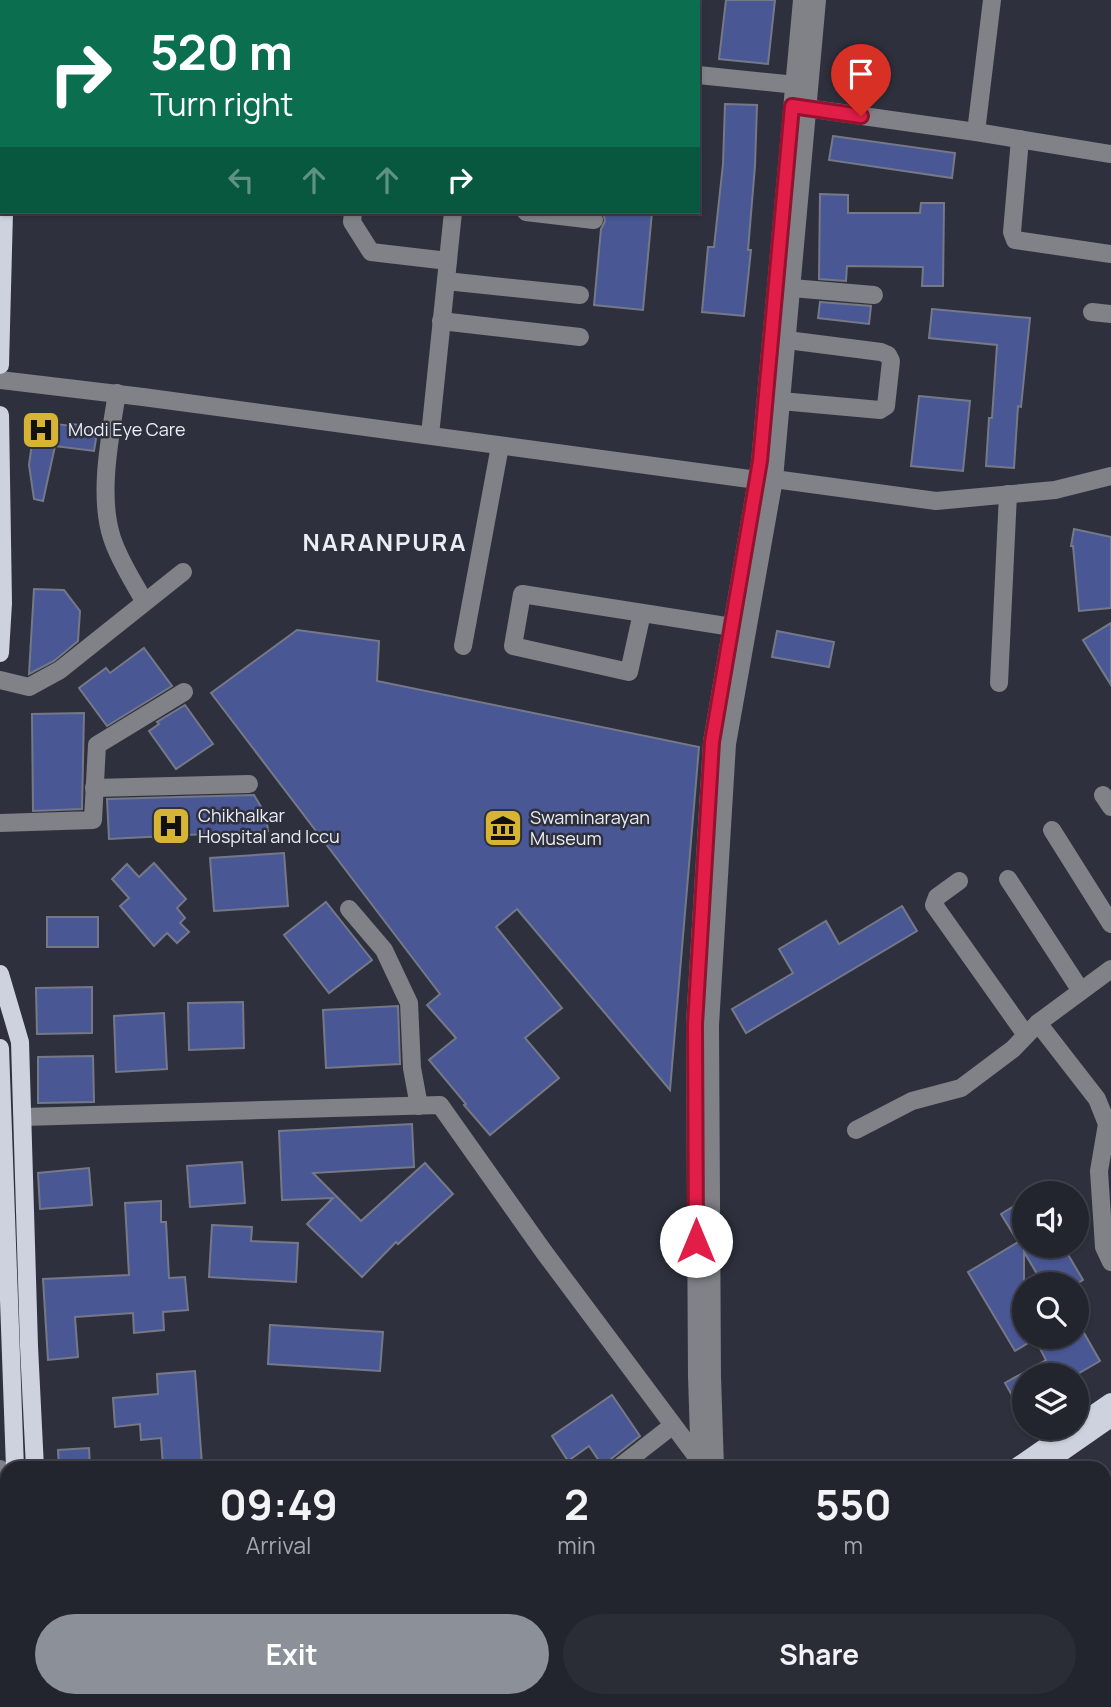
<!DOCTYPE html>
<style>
body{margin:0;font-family:Manrope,sans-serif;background:#2a2d36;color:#f1f3f6;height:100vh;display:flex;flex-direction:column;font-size:26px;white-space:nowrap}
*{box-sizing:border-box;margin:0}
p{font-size:23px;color:#a2a5aa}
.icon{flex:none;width:38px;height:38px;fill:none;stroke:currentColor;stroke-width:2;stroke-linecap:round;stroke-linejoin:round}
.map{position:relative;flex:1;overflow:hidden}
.side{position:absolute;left:0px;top:1461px;width:1111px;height:247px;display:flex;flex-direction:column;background:#22252e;border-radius:21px 21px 0 0;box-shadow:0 2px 5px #0004,0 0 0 2px #3f424a}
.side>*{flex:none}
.top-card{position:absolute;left:0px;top:0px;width:700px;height:214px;box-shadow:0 2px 5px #0004,0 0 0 2px #3f424a;background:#0b6e4f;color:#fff;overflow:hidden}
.tools{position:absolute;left:1012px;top:1181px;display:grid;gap:14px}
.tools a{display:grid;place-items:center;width:77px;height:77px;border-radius:50%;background:#22252e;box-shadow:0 2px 5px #0004,0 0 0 2px #3f424a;font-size:35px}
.pin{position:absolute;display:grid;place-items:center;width:60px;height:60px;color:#fff;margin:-72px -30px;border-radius:50% 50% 50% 0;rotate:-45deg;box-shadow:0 0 7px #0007}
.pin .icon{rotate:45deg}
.me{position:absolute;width:77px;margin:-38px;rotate:0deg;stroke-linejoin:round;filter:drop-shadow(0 0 5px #0008)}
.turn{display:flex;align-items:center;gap:24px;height:147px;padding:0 35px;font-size:32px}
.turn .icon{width:91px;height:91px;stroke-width:2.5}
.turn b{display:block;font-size:49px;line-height:60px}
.lanes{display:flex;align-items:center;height:66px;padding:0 35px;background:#0003;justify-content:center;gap:35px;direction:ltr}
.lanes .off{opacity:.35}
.eta{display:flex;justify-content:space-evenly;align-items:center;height:119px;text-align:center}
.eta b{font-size:42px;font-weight:700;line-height:49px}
.primary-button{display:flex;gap:14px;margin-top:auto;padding:14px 35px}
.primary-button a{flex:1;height:80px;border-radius:42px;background:#8c9099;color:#fff;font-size:28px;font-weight:700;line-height:80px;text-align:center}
.primary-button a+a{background:#2a2d36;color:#f1f3f6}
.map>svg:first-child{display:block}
.building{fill:#495795;stroke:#757987;stroke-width:2}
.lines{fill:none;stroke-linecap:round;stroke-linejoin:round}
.minor{stroke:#808288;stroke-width:18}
.major{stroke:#ced2de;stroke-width:18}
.major-bridge{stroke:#ced2de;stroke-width:18}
.route-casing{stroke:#92132f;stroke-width:18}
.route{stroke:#e11d48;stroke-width:12}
.labels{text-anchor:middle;stroke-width:5;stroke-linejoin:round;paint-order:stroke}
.poi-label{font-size:18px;fill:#eaedf4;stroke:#2e313d;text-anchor:start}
.district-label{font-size:24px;font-weight:bold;letter-spacing:2px;fill:#eaedf4;stroke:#2e313d}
</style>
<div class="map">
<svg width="1111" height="1707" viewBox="0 0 1111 1707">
<rect width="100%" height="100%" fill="#2e313d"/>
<g class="building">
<polygon points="726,0 775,0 768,64 719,59"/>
<polygon points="725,104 757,105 755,166 748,250 751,250 744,316 702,312 708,247 714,247 723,164"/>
<polygon points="833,136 955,153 952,178 829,160"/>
<polygon points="820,194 848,195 848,213 920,213 921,203 944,203 943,286 922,286 923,267 847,266 846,281 819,279"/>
<polygon points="603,212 652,212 643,310 594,305 601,229 605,221"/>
<polygon points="820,302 871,306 869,324 818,318"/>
<polygon points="932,309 1030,318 1021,407 1018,406 1014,468 986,466 989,418 992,418 997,345 929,338"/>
<polygon points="919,396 970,401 963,471 911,466"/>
<polygon points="29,421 72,426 72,424 98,427 94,451 55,446 43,501 34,499 29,465 32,443 26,442"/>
<polygon points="1074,529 1111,537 1111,608 1079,611 1073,546 1071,546"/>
<polygon points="34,589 64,590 80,611 78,641 54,661 29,674"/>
<polygon points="1111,623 1111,685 1083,640"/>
<polygon points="297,630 379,641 377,681 699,747 670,1090 517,909 496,927 562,1008 525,1038 559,1078 490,1135 464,1105 466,1104 429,1060 456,1038 427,1005 440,994 211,693"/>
<polygon points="777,631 834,642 829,667 772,657"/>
<polygon points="144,648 172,686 107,726 79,688 106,668 110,673"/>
<polygon points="185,705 213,744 176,769 149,731 159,724 157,722"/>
<polygon points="84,713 82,809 33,811 32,714"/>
<polygon points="254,795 266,815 268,831 109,839 107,799"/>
<polygon points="284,853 288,906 214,911 210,858"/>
<polygon points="154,863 186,899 177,908 185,918 180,923 189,932 177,943 167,933 154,946 120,906 129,898 112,879 127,864 139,877"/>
<polygon points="326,902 372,960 329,993 284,935"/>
<polygon points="902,906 917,931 746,1033 732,1009 793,973 779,949 826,921 839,944"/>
<rect x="47" y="917" width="51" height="30"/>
<polygon points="92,987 92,1033 37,1034 36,988"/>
<polygon points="243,1002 244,1048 189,1050 188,1003"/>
<polygon points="398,1006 400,1064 326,1068 323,1010"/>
<polygon points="164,1013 167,1069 116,1072 114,1016"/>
<polygon points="93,1056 94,1102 38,1103 38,1057"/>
<polygon points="412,1124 414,1167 313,1173 361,1221 425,1163 453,1194 398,1244 396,1242 362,1277 307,1224 333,1198 282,1200 279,1131"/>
<polygon points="242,1162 245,1203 190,1207 187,1166"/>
<polygon points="89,1168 92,1205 40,1209 38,1173"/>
<polygon points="1024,1200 1024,1246 1063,1246 1083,1280 1076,1284 1043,1284 1024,1252 1024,1337 1076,1337 1076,1319 1100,1361 1074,1376 1024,1376 1024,1417 1005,1383 1046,1360 1035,1339 1015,1351 968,1272 1018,1242 1001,1214"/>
<polygon points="161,1201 161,1222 166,1222 169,1278 185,1277 188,1310 163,1312 164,1330 134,1333 133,1313 75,1317 78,1357 48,1360 43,1279 129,1275 125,1203"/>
<polygon points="212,1225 252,1227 251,1241 298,1243 296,1282 209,1277"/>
<polygon points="270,1325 383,1332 380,1371 268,1364"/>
<polygon points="195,1371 202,1464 163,1466 161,1438 141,1440 140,1424 115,1427 113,1398 158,1394 157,1374"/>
<polygon points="612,1395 640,1436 611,1459 607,1468 604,1468 589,1446 568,1461 552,1436"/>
<polygon points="89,1448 90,1468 59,1468 58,1450"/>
</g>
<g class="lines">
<g class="minor">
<polyline points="302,2 302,0"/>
<polyline points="573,2 573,0"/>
<polyline points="698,75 806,86"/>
<polyline points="799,107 976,132 992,0"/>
<polyline points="976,132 1111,154"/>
<polyline points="1020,139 1012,232 1015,240 1111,254"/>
<polyline points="353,212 352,222 371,252 448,261"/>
<polyline points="526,212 594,220"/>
<polyline points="446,281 580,295"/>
<polyline points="792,288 874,295"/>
<polyline points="1092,312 1111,314"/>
<polyline points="441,321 580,337"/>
<polyline points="0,380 143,397 757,480 774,479 936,501 1055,490 1111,476"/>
<path d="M117,393C110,437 98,496 112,538C119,560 133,581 144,601"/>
<polyline points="781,401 880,410 886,406 891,361 888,355 881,352 787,340"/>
<polyline points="430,435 453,212"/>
<polyline points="642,613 629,672 513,646 522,594 732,627"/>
<polyline points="463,646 500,446"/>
<polyline points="0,680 29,687 60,670 183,572"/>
<polyline points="999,683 1008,494"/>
<polyline points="94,788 249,784"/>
<polyline points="1103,795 1111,807"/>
<polyline points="0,823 93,820 97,745 184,692"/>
<polyline points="1052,830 1111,924"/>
<polyline points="1008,879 1081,991"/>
<polyline points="959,881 937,897 934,905 1026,1035"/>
<polyline points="349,909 384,950 409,1003 412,1068 419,1106"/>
<polyline points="1111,969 1038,1023 1097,1099 1107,1124 1099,1171 1104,1247 1111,1262"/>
<polyline points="23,1117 440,1105 544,1252 700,1461"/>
<polyline points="856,1130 912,1101 961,1088 1013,1049 1038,1023"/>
<polyline points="618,1468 672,1426"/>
<polyline points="700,1468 697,1376 695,1024 712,742 760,462 802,0"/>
<polyline points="715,1468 712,1376 710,1025 727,744 774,479 817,0"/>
<polyline points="0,1469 4,1562 7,1577"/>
<polyline points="1104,1662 1111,1663"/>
<polyline points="1104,1680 1111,1681"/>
<polyline points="42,1701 44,1707"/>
<polyline points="297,1701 300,1707"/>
<polyline points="1088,1701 1090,1707"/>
<polyline points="138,1707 145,1701"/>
<polyline points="616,1707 625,1701"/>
<polyline points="655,1707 663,1701"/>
</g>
<g class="major">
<polyline points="7,2 7,0"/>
<polyline points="0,365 4,212"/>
<polyline points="0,415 3,603 0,653"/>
<polyline points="0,974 20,1042 29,1346 35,1468"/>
<polyline points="0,1048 15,1468"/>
<polyline points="1076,1426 1111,1402"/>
<polyline points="1015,1468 1073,1428"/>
<polyline points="1039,1468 1111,1418"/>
<polyline points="0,1660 7,1659"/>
<polyline points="0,1686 9,1707"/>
<polyline points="26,1701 28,1707"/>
<polyline points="59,1701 62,1707"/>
<polyline points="77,1701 80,1707"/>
</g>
<polyline class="major-bridge" points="0,1623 7,1645"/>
</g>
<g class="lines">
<g class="route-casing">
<polyline id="route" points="696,1241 695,1024 712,742 760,461 792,106 861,116"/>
</g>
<use href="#route" class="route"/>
</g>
<defs>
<g id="hospital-square" transform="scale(2.0125)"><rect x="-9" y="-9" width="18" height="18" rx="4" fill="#d8b434" stroke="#2e313d"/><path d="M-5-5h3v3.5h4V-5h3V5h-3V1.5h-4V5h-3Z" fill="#111"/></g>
<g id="museum-square" transform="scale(2.0125)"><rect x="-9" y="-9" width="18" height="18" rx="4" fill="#d8b434" stroke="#2e313d"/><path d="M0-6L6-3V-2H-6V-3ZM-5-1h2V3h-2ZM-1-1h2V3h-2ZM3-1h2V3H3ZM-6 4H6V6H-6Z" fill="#111"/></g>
</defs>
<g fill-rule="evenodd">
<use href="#hospital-square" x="41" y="430"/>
<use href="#hospital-square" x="171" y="826"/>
<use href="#museum-square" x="503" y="828"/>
</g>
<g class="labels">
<g class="poi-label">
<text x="68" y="436">Modi Eye Care</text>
<text x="198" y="822">Chikhalkar<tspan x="198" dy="21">Hospital and Iccu</tspan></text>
<text x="530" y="824">Swaminarayan<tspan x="530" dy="21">Museum</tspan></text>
</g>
<g class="district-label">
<text x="385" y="551">NARANPURA</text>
</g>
</g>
</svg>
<div class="tools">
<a><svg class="icon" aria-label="sound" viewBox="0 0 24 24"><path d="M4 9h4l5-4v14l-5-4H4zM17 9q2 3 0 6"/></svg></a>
<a><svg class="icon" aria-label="search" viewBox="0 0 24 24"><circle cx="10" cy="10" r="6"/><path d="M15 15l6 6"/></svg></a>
<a><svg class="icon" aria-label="layers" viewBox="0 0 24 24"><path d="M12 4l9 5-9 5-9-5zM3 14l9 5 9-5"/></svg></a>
</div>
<div class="pin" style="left:861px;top:116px;background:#d93025"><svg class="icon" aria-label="arrive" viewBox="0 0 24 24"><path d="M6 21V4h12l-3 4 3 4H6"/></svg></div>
<svg class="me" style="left:696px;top:1241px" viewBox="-20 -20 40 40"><circle r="19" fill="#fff"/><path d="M0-13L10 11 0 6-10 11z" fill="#e11d48"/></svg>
<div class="top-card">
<div class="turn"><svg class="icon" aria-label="right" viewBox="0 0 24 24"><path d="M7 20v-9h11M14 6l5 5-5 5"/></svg><div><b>520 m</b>Turn right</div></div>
<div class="lanes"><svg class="icon off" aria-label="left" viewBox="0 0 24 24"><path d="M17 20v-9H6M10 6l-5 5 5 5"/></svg><svg class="icon off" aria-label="ahead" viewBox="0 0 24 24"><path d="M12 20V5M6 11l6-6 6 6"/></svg><svg class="icon off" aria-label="ahead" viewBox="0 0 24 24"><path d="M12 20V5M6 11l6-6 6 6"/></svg><svg class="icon" aria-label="right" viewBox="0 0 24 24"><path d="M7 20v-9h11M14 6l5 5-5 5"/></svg></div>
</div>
<section class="side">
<div class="eta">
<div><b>09:49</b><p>Arrival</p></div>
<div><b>2</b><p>min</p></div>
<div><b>550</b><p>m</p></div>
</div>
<div class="primary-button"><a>Exit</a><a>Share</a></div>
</section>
</div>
